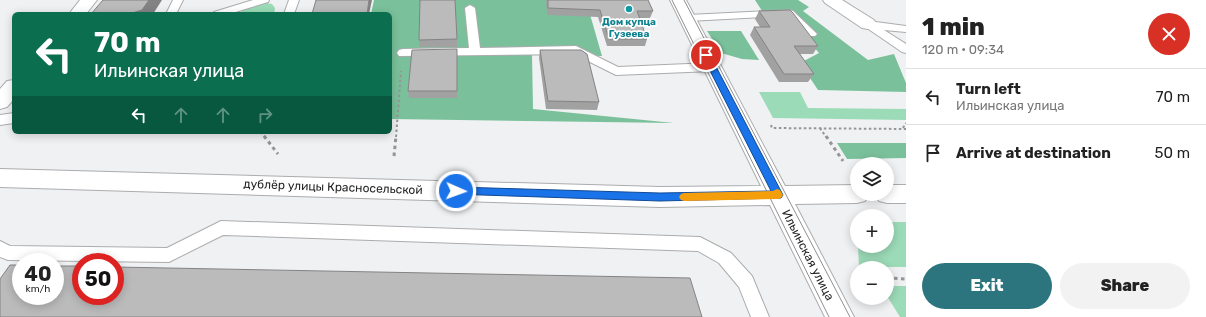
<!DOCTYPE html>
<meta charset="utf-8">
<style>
body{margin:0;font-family:Rubik,sans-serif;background:#f2f2f2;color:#222;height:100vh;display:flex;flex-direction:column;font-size:15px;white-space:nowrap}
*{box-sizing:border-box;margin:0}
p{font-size:13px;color:#767676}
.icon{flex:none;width:22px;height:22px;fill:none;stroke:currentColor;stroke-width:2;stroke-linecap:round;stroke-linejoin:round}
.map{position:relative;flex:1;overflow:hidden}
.panel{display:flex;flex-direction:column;background:#fff;width:300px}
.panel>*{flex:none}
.hud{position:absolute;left:12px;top:12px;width:380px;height:122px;border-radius:6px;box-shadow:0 2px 10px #0003;background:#0b6e4f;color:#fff;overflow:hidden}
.controls{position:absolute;left:850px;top:157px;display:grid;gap:8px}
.controls a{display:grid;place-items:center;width:44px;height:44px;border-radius:50%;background:#fff;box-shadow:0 2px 10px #0003;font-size:20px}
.speed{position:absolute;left:12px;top:253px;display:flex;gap:8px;font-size:20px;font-weight:700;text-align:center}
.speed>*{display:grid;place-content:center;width:52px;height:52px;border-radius:50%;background:#fff;box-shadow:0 2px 10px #0003;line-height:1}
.speed small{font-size:10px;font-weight:400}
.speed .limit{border:6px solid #d22;background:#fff;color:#111}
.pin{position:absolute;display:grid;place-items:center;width:34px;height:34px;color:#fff;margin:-17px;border:2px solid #fff;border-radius:50%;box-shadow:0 1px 4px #0007}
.me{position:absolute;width:44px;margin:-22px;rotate:92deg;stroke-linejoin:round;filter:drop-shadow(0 0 3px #0008)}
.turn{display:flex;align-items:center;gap:14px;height:84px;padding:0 16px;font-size:18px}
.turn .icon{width:52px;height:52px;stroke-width:2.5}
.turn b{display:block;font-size:28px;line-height:34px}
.lanes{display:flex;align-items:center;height:38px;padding:0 16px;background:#0003;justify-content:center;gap:20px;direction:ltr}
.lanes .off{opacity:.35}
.round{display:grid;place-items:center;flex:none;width:42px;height:42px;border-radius:21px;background:#f2f2f2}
.head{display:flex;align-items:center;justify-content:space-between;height:68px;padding:0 16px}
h1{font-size:24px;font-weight:800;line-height:30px}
.cta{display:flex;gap:8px;margin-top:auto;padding:8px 16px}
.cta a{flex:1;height:46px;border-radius:24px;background:#2c757e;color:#fff;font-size:16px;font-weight:800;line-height:46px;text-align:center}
.cta a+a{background:#f2f2f2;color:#222}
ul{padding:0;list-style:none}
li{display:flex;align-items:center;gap:12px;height:56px;padding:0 16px;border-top:1px solid #e0e0e0}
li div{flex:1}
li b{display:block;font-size:15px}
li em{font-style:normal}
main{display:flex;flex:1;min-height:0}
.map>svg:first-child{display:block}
.green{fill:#9cdbb8}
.forest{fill:#7ac19b}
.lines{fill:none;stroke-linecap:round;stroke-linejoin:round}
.lane-casing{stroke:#abacae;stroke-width:2}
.street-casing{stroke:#abacae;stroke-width:2}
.secondary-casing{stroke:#abacae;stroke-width:2}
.path-far1{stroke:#959597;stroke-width:2;stroke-dasharray:2.5 2.5;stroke-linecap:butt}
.path{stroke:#959597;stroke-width:3;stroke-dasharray:3.5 3.5;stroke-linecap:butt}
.lane{fill:#fff;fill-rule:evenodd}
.street{fill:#fff;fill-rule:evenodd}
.secondary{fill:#fff;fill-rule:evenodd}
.tram{stroke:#8f8f91;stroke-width:1}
.wall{fill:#a1a1a2}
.shaded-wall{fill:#838384}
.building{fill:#bbbbbc;stroke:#838384}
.route{fill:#1a73e8;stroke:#114b97}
.slow{fill:#f59e0b}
.culture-dot{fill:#0f9aa8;stroke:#fff;stroke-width:1.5}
.labels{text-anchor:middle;stroke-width:3.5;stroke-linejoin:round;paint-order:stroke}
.far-culture-label{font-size:10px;font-weight:bold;fill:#0d838f;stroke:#fff}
.street-label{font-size:12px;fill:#252526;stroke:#fff}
</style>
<main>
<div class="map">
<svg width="906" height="317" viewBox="0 0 906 317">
<rect width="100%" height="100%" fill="#f0f1f3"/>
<g class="green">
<polygon points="262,2 272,4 275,8 274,14 236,14"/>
<polygon points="759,92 800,92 808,108 906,109 906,120 773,118"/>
<polygon points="891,222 906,222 906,267 859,267 858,246 887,246 887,223"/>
<polygon points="887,286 906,286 906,317 900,317 887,296"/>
</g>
<g class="forest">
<polygon points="374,0 552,0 587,4 602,56 532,55 533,109 674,123 390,119 390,14 371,14"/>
<polygon points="755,0 798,0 809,7 803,11 868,60 894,54 906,83 906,92 818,90 800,63 819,53 787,16 764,14"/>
<polygon points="707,31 741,31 759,60 742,59 721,53"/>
<polygon points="837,143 906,143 906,158 847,159"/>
</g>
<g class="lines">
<g class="lane-casing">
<g id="lane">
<polygon points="173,0 183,0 176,14 166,14"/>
<polygon points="253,0 269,0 268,2 229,14 213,14 214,12"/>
<polygon points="289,0 299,0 294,14 284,14"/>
<polygon points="470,5 475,8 480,48 576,46 618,67 712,63 716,64 718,67 716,70 712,71 616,75 574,54 399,56 397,53 399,50 403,49 469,48 465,8"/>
<polygon points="789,10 793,11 815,32 817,34 815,36 807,36 786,16 688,21 683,18 688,15"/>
<polygon points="868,21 906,26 906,32 884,30 906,44 906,53 902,52 864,26 863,24"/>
<polygon points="14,113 14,123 0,125 0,115"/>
<polygon points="221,221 700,237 731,253 752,276 769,317 751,317 739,287 719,263 698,251 223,235 169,262 8,260 0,257 0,241 10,246 167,248"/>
</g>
</g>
<g class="street-casing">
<polygon id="street" points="823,0 842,0 874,20 876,24 874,28 868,29 862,28 825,3"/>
</g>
<g class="secondary-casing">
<g id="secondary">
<polygon points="80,0 97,0 86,14 69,14"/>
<polygon points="670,0 686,0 785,186 857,185 857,194 869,194 865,201 857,203 795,204 854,317 825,317 770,205 660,207 0,187 0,169 660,187 761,186"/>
<polygon points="14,80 14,99 7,107 0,109 0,89 7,81"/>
<polygon points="887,185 906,185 906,203 887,203 879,201 875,194 887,194"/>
</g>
</g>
<g class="path-far1">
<polyline points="771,125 772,128 906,129"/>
<polyline points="820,128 826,137"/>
<polyline points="903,128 906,123"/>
<polyline points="261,132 265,137"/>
<polyline points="396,137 401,71"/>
</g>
<g class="path">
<polyline points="264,136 278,154"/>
<polyline points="826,136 843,161"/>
<polyline points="394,156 396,136"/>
<polyline points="887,278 906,279"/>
</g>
<use href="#lane" class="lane"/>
<use href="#street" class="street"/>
<use href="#secondary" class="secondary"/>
<g class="tram">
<polyline points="672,0 829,317"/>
<polyline points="684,0 850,317"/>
</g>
</g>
<g class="wall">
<polygon points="546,0 648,0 653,11 650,18 639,18 647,39 645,46 607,46 598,17 547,15"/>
<polygon points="759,11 818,46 813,54 800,54 814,74 808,82 779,82 750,35 754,27 760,27 755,19"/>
<polygon points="457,39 457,47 419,47 419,40"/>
<polygon points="457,49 457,98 409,98 408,91"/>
<polygon points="540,50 599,102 597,110 546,109 539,58"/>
</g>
<g class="shaded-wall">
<polygon points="149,0 162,0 153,14 129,14"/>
<polygon points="369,0 372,0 369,14 367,14"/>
</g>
<g class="building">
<polygon points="103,0 149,0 142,10 129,14 91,14"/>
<polygon points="316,0 369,0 367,14 312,14"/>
<polygon points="420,0 455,0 457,39 419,40"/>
<polygon points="548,0 648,0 653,11 637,11 647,39 609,39 600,10 548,8"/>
<polygon points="790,10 793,13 818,46 794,46 814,74 784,74 754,27 770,27 759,11"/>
<polygon points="457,49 457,91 408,91 412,50"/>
<polygon points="540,50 581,50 587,54 599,102 548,101"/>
<polygon points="10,265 21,265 21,296 55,296 55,266 81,266 81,296 115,296 115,267 690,278 702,317 0,317 0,279"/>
</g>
<polygon class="route" points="704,53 706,53 710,55 783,195 781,198 660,201 452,194 451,191 452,188 456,187 660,193 771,191 702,55"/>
<polygon class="slow" points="777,189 780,190 783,195 781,198 778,199 684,201 681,200 679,197 681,194 684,193 773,191"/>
<circle class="culture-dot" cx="629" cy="9" r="4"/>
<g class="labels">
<g class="far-culture-label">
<text x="629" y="25">Дом купца<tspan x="629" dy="12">Гузеева</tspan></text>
</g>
<g class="street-label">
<text transform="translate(333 187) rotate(2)" y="4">дублёр улицы Красносельской</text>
<text transform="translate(808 255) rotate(63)" y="4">Ильинская улица</text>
</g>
</g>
</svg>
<div class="controls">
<a><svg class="icon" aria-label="layers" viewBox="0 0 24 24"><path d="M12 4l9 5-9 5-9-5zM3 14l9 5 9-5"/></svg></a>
<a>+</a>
<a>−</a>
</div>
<div class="speed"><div>40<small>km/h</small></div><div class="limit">50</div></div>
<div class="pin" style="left:706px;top:55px;background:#d93025"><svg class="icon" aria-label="arrive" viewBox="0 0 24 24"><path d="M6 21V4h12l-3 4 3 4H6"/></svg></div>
<svg class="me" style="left:456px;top:191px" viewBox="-20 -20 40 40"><circle r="17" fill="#1a73e8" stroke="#fff" stroke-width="3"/><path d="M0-11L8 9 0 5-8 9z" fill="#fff"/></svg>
<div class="hud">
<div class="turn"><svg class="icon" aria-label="left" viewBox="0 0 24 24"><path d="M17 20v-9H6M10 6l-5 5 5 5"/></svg><div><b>70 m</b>Ильинская улица</div></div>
<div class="lanes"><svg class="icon" aria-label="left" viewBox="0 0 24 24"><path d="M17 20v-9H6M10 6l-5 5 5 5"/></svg><svg class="icon off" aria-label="ahead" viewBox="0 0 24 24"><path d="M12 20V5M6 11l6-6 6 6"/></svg><svg class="icon off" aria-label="ahead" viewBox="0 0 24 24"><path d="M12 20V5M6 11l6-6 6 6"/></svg><svg class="icon off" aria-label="right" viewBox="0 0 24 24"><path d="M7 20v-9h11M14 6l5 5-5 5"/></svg></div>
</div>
</div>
<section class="panel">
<div class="head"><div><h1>1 min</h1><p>120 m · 09:34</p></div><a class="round" style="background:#d93025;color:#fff"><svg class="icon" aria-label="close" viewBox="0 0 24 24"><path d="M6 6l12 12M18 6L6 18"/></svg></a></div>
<ul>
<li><svg class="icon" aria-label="left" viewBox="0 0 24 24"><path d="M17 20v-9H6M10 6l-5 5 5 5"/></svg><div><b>Turn left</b><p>Ильинская улица</p></div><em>70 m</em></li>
<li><svg class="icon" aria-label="arrive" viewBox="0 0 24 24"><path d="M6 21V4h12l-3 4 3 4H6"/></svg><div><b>Arrive at destination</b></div><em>50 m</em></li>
</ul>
<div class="cta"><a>Exit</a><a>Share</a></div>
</section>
</main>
